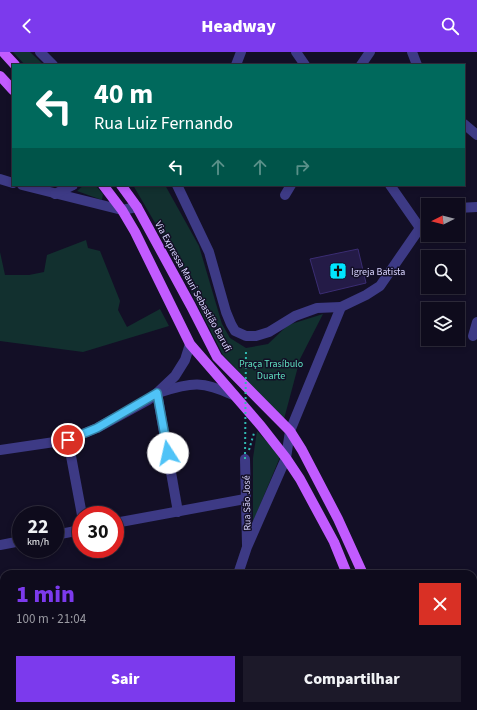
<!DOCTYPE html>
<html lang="pt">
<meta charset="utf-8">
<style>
body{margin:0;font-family:"Source Sans 3",sans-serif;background:#1c1929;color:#f1f3f6;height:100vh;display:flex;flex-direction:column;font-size:15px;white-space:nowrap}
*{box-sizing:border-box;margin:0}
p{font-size:13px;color:#9b9ba3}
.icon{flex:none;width:22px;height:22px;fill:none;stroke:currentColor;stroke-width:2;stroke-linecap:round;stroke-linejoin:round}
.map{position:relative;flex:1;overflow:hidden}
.side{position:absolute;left:0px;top:518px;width:477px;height:140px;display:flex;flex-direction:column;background:#0e0b1c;border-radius:12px 12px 0 0;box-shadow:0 2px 6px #0003,0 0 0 1px #2e2b3b}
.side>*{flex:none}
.banner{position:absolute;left:12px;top:12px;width:453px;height:122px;border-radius:0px;box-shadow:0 2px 6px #0003,0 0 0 1px #2e2b3b;background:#00695c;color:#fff;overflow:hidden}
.needle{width:26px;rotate:264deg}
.fabs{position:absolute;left:421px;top:146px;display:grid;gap:8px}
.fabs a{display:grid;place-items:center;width:44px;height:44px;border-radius:0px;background:#0e0b1c;box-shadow:0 2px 6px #0003,0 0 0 1px #2e2b3b;font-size:20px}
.speed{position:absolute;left:12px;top:454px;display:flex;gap:8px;font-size:20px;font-weight:700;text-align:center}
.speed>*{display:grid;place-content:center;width:52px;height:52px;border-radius:50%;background:#0e0b1c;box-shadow:0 2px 6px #0003,0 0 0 1px #2e2b3b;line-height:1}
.speed small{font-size:10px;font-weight:400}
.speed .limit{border:6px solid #d22;background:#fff;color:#111}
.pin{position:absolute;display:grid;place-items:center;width:34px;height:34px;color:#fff;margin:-17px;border:2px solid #fff;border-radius:50%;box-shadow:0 1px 4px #0007}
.me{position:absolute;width:44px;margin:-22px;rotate:350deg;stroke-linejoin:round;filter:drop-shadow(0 0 3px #0008)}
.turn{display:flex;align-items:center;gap:14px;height:84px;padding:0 16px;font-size:18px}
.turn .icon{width:52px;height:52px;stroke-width:2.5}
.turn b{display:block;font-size:28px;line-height:34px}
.lanes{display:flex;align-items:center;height:38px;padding:0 16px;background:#0003;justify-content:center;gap:20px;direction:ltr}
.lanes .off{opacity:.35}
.round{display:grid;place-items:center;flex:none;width:42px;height:42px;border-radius:0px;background:#1c1929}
.headline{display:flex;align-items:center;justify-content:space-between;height:68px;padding:0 16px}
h1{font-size:24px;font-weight:800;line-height:30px;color:#7c3aed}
.button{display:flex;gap:8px;margin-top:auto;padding:8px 16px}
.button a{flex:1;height:46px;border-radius:0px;background:#7c3aed;color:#fff;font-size:16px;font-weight:800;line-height:46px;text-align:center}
.button a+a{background:#1c1929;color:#f1f3f6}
header{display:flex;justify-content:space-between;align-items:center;height:52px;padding:0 16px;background:#7c3aed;color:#fff;font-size:18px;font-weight:800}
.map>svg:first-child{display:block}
.green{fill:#12302f}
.building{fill:#241b47;stroke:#3b2d73}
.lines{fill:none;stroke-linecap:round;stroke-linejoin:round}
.path{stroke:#2fb8b0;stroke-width:2;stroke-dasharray:2 3;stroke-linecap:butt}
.minor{stroke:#3d3a85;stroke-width:10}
.major{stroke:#c25bff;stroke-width:10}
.path-bridge{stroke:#2fb8b0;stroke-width:2;stroke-dasharray:2 3;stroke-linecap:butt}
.route-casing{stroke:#337fa1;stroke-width:10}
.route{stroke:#4fc3f7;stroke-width:7}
.labels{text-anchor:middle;stroke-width:3;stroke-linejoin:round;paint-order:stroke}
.poi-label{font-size:10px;fill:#d9d4ff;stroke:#130f26;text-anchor:start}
.street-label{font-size:10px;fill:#d9d4ff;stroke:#130f26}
.park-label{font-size:10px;fill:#5fe0c0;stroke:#130f26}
</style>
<header><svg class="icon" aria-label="back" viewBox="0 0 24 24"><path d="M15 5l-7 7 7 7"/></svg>Headway<svg class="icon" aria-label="search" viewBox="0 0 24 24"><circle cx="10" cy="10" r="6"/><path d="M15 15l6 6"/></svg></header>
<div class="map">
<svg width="477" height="658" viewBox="0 0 477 658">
<rect width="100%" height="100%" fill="#130f26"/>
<g class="green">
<polygon points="13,0 30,0 44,13 25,13"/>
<polygon points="84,133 95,133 103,142 102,148 77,139"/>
<polygon points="133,133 165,133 199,194 222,272 230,286 246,296 268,292 288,273 323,262 300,307 284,367 223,303 162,183"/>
<polygon points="86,188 88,196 100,199 120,249 118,258 127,275 160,257 169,274 83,300 0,289 0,200 5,223 29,223 44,220 47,203"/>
<polygon points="257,379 273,396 280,405 253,470 253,406"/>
</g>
<polygon class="building" points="358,197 366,231 320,242 310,207"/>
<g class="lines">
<polyline class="path" points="249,398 254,381"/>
<g class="minor">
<polyline points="40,0 53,13"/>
<polyline points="296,0 305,13"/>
<polyline points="412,0 417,13"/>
<polyline points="236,13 241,0"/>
<polyline points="361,13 370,0"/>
<polyline points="464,72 477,83"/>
<polyline points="0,127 13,131"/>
<polyline points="22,133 122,158 137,155"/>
<polyline points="177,133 209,200 226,260 231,272 235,279 246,284 256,284 269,280 295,264 317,256 341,255"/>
<polyline points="390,133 420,176"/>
<polyline points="55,142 73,133"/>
<polyline points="285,143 291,133"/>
<polyline points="458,156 477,155"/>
<polyline points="473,284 477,270"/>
<path d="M161,340C192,330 203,329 233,343"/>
<polyline points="157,341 178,460"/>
<polyline points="68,388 82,463"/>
<polyline points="0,398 68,388 97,376 148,348 157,341 175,324 185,308 190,292"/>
<polyline points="245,407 247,493"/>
<polyline points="115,471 245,447"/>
<polyline points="55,483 81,478"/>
<polyline points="0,493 21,489"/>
<polyline points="238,522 247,495 286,406 290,379 341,255 366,243 380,234 420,176 428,167"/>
<polyline points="0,558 4,571"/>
<polyline points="0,645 4,644"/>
<polyline points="32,654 34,658"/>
<polyline points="168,658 171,654"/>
</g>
<g class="major">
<polyline points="3,0 15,13"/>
<polyline points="0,24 13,38"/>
<polyline points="103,133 122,158 135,180 190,292 261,374 286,406 300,427 334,490 347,522"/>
<polyline points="121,133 137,155 191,254 217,305 290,379 302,398 338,467 363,522"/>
<polyline points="404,654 406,658"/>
<polyline points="421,654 423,658"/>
</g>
<polyline class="path-bridge" points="245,407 246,298"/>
</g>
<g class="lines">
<g class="route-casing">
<polyline id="route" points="68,388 97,376 157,341 168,401"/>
</g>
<use href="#route" class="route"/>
</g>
<defs>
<g id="church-square" transform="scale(0.9)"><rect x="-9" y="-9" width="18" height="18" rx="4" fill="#00e5ff" stroke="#130f26"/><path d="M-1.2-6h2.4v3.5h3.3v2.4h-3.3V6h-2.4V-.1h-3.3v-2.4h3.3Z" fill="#111"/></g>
</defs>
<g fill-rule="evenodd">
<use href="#church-square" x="338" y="219"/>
</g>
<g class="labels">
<g class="poi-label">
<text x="351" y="223">Igreja Batista</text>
</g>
<g class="street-label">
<text transform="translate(194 234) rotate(61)" y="4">Via Expressa Mauri Sebastião Barufi</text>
<text transform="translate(246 451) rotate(-91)" y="4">Rua São José</text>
</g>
<g class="park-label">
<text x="271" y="315">Praça Trasíbulo<tspan x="271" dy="12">Duarte</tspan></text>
</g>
</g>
</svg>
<div class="fabs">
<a><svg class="needle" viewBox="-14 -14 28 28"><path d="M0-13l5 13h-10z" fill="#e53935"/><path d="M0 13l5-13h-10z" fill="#9b9ba3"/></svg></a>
<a><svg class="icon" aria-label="search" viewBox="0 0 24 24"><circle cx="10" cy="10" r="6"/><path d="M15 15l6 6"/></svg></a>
<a><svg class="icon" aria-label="layers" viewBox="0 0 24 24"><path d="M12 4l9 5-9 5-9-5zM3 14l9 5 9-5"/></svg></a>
</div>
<div class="speed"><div>22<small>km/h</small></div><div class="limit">30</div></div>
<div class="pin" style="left:68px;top:388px;background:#d93025"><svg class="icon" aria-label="arrive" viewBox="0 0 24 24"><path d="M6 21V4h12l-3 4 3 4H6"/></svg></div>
<svg class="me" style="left:168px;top:401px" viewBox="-20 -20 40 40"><circle r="19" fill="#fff"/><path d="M0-13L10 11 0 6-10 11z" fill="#4fc3f7"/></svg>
<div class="banner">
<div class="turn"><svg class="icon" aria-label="left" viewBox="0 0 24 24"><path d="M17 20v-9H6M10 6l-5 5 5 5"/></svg><div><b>40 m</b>Rua Luiz Fernando</div></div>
<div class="lanes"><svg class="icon" aria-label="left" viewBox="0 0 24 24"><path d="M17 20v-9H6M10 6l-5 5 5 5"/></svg><svg class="icon off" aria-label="ahead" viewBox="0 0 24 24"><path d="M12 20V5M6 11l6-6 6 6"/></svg><svg class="icon off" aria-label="ahead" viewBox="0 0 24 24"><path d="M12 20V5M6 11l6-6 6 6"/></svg><svg class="icon off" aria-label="right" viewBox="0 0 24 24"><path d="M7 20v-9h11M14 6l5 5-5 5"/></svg></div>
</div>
<section class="side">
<div class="headline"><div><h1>1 min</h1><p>100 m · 21:04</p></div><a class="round" style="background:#d93025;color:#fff"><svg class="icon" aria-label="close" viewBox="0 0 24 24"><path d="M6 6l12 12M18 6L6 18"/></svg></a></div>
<div class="button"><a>Sair</a><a>Compartilhar</a></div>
</section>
</div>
